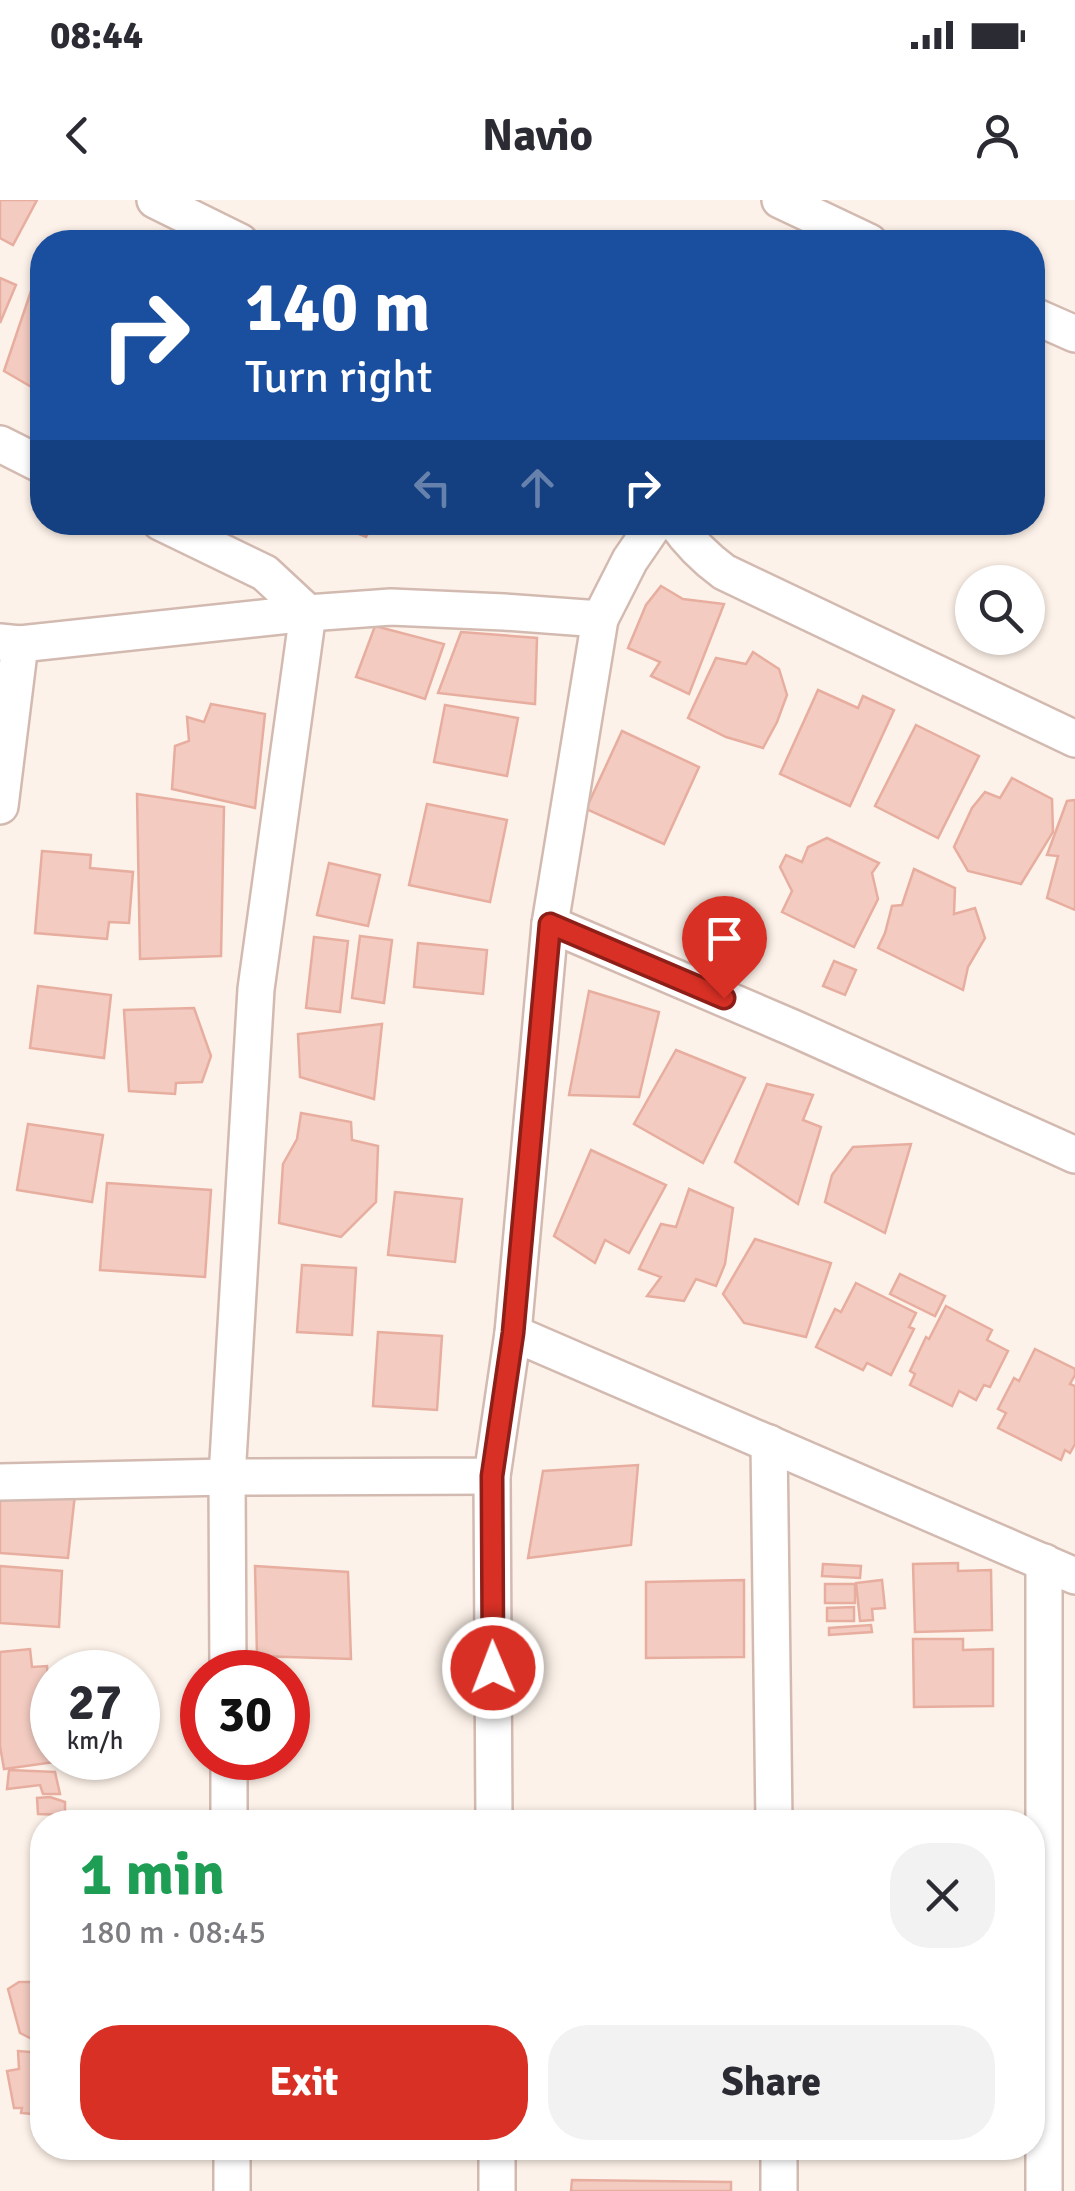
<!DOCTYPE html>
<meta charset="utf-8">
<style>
body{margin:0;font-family:Signika,sans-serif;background:#f2f2f3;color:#2b2b33;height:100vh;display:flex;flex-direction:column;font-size:38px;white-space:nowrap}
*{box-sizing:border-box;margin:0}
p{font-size:32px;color:#7c7c81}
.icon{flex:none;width:55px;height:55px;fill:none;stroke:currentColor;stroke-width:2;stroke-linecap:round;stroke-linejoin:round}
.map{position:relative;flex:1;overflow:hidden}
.side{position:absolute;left:30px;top:1610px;width:1015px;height:350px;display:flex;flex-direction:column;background:#fff;border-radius:40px;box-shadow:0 2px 8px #0004}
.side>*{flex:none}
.hud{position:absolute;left:30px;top:30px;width:1015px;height:305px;border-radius:40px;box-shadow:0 2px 8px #0004;background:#1a4fa0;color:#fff;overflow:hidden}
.fabs{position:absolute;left:955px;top:365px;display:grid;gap:20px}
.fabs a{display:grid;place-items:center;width:90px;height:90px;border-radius:50%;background:#fff;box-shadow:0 2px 8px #0004;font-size:50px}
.speed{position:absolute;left:30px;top:1450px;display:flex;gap:20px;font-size:50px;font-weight:700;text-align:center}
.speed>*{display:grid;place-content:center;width:130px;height:130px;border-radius:50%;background:#fff;box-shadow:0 2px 8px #0004;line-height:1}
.speed small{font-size:25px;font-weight:400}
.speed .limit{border:15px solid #d22;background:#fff;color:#111}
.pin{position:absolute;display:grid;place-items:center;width:85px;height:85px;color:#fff;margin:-102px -42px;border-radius:50% 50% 50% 0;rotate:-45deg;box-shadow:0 0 10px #0007}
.pin .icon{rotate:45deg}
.me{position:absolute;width:110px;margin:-55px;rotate:359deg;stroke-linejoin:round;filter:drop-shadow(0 0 8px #0008)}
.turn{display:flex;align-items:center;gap:35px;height:210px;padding:0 50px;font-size:45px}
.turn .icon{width:130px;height:130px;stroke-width:2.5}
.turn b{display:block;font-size:70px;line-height:85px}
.lanes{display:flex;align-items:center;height:95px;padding:0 50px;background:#0003;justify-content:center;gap:50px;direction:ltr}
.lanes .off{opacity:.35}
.round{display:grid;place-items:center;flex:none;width:105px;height:105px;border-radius:40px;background:#f2f2f3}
.overview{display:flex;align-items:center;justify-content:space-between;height:170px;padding:0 50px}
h1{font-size:60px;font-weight:700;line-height:75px;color:#1e9e55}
.primary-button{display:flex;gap:20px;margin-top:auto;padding:20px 50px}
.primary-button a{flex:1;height:115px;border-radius:40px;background:#d93025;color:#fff;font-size:40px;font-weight:700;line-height:115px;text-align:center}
.primary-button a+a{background:#f2f2f3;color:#2b2b33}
.status{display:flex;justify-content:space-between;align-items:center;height:70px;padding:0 50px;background:#fff;direction:ltr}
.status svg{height:28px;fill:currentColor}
header{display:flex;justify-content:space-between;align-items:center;height:130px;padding:0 50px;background:#fff;font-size:45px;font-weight:700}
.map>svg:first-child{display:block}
.building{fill:#f3cbc0;stroke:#e7aea0;stroke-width:2.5}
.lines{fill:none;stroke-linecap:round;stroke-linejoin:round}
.minor-casing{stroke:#d3bab1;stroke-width:40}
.minor{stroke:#fff;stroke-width:35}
.route-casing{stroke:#8d1f18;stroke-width:25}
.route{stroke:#d93025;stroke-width:18}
</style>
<div class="status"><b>08:44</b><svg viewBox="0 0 49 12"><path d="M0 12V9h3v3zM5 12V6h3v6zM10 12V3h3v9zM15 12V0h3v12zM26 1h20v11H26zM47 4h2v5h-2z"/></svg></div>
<header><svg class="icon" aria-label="back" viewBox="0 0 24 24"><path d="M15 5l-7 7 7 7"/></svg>Navio<svg class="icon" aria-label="person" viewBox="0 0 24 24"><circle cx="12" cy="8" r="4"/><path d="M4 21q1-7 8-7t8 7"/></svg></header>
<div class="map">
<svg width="1075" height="1991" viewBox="0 0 1075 1991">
<rect width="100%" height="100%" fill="#fdf2e9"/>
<g class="building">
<polygon points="0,0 37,0 13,45 0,38"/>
<polygon points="0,78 16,85 0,123"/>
<polygon points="32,88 42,93 42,193 4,171"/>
<polygon points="330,322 374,322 366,337"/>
<polygon points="661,386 683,399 724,404 689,494 651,476 660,462 628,448 646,405"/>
<polygon points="375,426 444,444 425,499 356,477"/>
<polygon points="461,432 537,438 535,504 438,493"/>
<polygon points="753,452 779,469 787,495 777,522 763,548 726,537 688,518 716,458 746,464"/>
<polygon points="818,490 858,508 863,496 894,510 850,606 780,574"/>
<polygon points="211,504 265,514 255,608 172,589 175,546 189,541 187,517 204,522"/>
<polygon points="445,505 518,518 507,576 434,562"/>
<polygon points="916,525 979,556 938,638 875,606"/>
<polygon points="622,531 699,567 664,644 586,609"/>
<polygon points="1012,578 1052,599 1053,632 1021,684 968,671 954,647 972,608 985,592 1000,598"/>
<polygon points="137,594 224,607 221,756 140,759"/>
<polygon points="1075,600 1075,710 1047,698 1058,656 1047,655 1067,601"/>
<polygon points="427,604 507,620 490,702 409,685"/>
<polygon points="827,638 879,663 872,673 878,699 854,747 782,712 792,691 780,667 786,655 802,662 808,647"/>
<polygon points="42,651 91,655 90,668 133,672 129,723 109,722 107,739 35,733"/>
<polygon points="329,663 380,675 368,726 317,715"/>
<polygon points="914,669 955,688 954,714 975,708 985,738 968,767 963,790 878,748 885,733 892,706 902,705"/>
<polygon points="360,736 392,740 384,803 352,798"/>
<polygon points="314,737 348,741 340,812 306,808"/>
<polygon points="418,743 487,750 483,794 414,787"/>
<polygon points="834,761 856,770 845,795 823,786"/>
<polygon points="38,786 111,795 104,858 30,848"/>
<polygon points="589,791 659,812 639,897 569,895"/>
<polygon points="194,808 211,856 202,882 176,883 175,894 129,891 124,810"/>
<polygon points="382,824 374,899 300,877 298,834"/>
<polygon points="676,850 745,878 703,963 634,924"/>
<polygon points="767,884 813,895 803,920 821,927 798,1004 735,962"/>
<polygon points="301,913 351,922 352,940 378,946 376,1002 341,1037 279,1023 283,964 297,939"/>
<polygon points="28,924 103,935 92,1002 17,990"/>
<polygon points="911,944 885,1033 825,1002 832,975 853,947"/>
<polygon points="591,950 666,985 629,1053 605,1040 595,1063 554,1036"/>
<polygon points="107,983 211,990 205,1077 100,1070"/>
<polygon points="689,989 733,1008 725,1064 716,1086 696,1079 684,1101 647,1096 661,1077 639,1069 661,1024 676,1027"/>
<polygon points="395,992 462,999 455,1062 388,1055"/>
<polygon points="755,1039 831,1063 806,1137 744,1123 723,1094"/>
<polygon points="302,1065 356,1068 352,1135 297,1132"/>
<polygon points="900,1074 945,1096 935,1116 890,1094"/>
<polygon points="856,1083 916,1113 909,1127 914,1129 891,1175 867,1163 863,1170 816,1147 835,1109 841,1112"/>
<polygon points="946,1106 992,1130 987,1140 1008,1151 990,1187 984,1185 976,1200 959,1191 952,1206 910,1185 915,1174 910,1171 926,1137 929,1139"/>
<polygon points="378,1132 442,1136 437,1210 373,1206"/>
<polygon points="1035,1149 1075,1169 1075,1175 1070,1184 1075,1186 1075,1244 1070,1253 1065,1250 1061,1260 998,1228 1006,1213 998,1209 1014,1178 1019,1181"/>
<polygon points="638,1265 631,1345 528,1358 543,1271"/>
<polygon points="75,1294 68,1358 0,1353 0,1298"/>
<polygon points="958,1363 958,1371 991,1370 992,1430 915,1432 913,1364"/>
<polygon points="823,1364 861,1366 860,1378 822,1376"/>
<polygon points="0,1366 62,1371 59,1427 0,1423"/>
<polygon points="255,1366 348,1372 351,1459 257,1456"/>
<polygon points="744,1380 744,1457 646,1458 646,1382"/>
<polygon points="882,1380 885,1408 872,1409 873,1420 860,1421 856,1383"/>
<rect x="825" y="1384" width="30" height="19"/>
<polygon points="854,1407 854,1421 827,1421 827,1408"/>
<polygon points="871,1425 872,1432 829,1435 829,1428"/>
<polygon points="913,1439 963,1439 963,1450 993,1449 993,1506 914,1507"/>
<polygon points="30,1449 32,1467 47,1466 48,1481 52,1480 52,1558 55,1558 55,1562 4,1569 0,1546 0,1452"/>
<polygon points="9,1570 55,1572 60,1594 43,1594 40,1585 7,1589"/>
<polygon points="50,1597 65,1602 65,1615 38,1614 37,1598"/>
<polygon points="19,1782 42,1782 42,1841 34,1840 20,1833 8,1789"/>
<polygon points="18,1851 42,1853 42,1925 35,1925 32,1914 21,1913 22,1908 14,1908 7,1871 19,1869"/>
<polygon points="572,1980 731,1982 731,1991 571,1991"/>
</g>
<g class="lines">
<g class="minor-casing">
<g id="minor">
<polyline points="155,0 240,42"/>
<polyline points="780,0 869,42"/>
<polyline points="1032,115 1075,134"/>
<polyline points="0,244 42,265"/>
<polyline points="160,322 265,373 308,413 256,789 227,1277 228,1472"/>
<path d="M675,322C689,342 705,358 724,372L1075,539"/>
<polyline points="0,442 20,444 308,413 391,407 504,412 600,419"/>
<polyline points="0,606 20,444"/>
<polyline points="550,724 793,828 1075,955"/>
<polyline points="513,1133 1075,1376"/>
<polyline points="769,1243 774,1622"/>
<polyline points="492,1276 494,1622"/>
<polyline points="0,1282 227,1277 492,1276 513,1133 550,724 600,419 630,360 656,322"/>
<polyline points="229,1558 229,1622"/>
<polyline points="232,1948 232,1991"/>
<polyline points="497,1948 497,1991"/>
<polyline points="779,1948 779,1991"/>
<polyline points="1044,1991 1044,1362"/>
</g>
</g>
<use href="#minor" class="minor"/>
</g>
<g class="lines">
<g class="route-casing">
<polyline id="route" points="493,1468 492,1276 513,1133 550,724 724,798"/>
</g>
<use href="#route" class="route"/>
</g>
</svg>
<div class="fabs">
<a><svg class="icon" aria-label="search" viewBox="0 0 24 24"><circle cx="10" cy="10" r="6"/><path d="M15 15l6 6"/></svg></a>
</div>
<div class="speed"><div>27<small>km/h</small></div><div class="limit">30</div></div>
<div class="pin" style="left:724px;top:798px;background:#d93025"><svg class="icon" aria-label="arrive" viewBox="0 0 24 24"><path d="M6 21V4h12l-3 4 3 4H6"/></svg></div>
<svg class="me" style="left:493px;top:1468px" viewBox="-20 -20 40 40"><circle r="17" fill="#d93025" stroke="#fff" stroke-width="3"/><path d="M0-11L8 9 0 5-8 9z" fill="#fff"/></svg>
<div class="hud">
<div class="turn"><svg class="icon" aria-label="right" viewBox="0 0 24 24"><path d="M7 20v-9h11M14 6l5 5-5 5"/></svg><div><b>140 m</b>Turn right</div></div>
<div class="lanes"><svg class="icon off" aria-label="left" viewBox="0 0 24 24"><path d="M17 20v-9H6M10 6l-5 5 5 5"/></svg><svg class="icon off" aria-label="ahead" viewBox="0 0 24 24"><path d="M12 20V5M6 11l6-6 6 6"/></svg><svg class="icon" aria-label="right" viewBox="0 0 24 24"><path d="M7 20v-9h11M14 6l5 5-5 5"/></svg></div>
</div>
<section class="side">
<div class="overview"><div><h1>1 min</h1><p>180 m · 08:45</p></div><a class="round"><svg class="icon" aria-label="close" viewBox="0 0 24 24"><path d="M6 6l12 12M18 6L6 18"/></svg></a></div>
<div class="primary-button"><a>Exit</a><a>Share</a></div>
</section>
</div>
